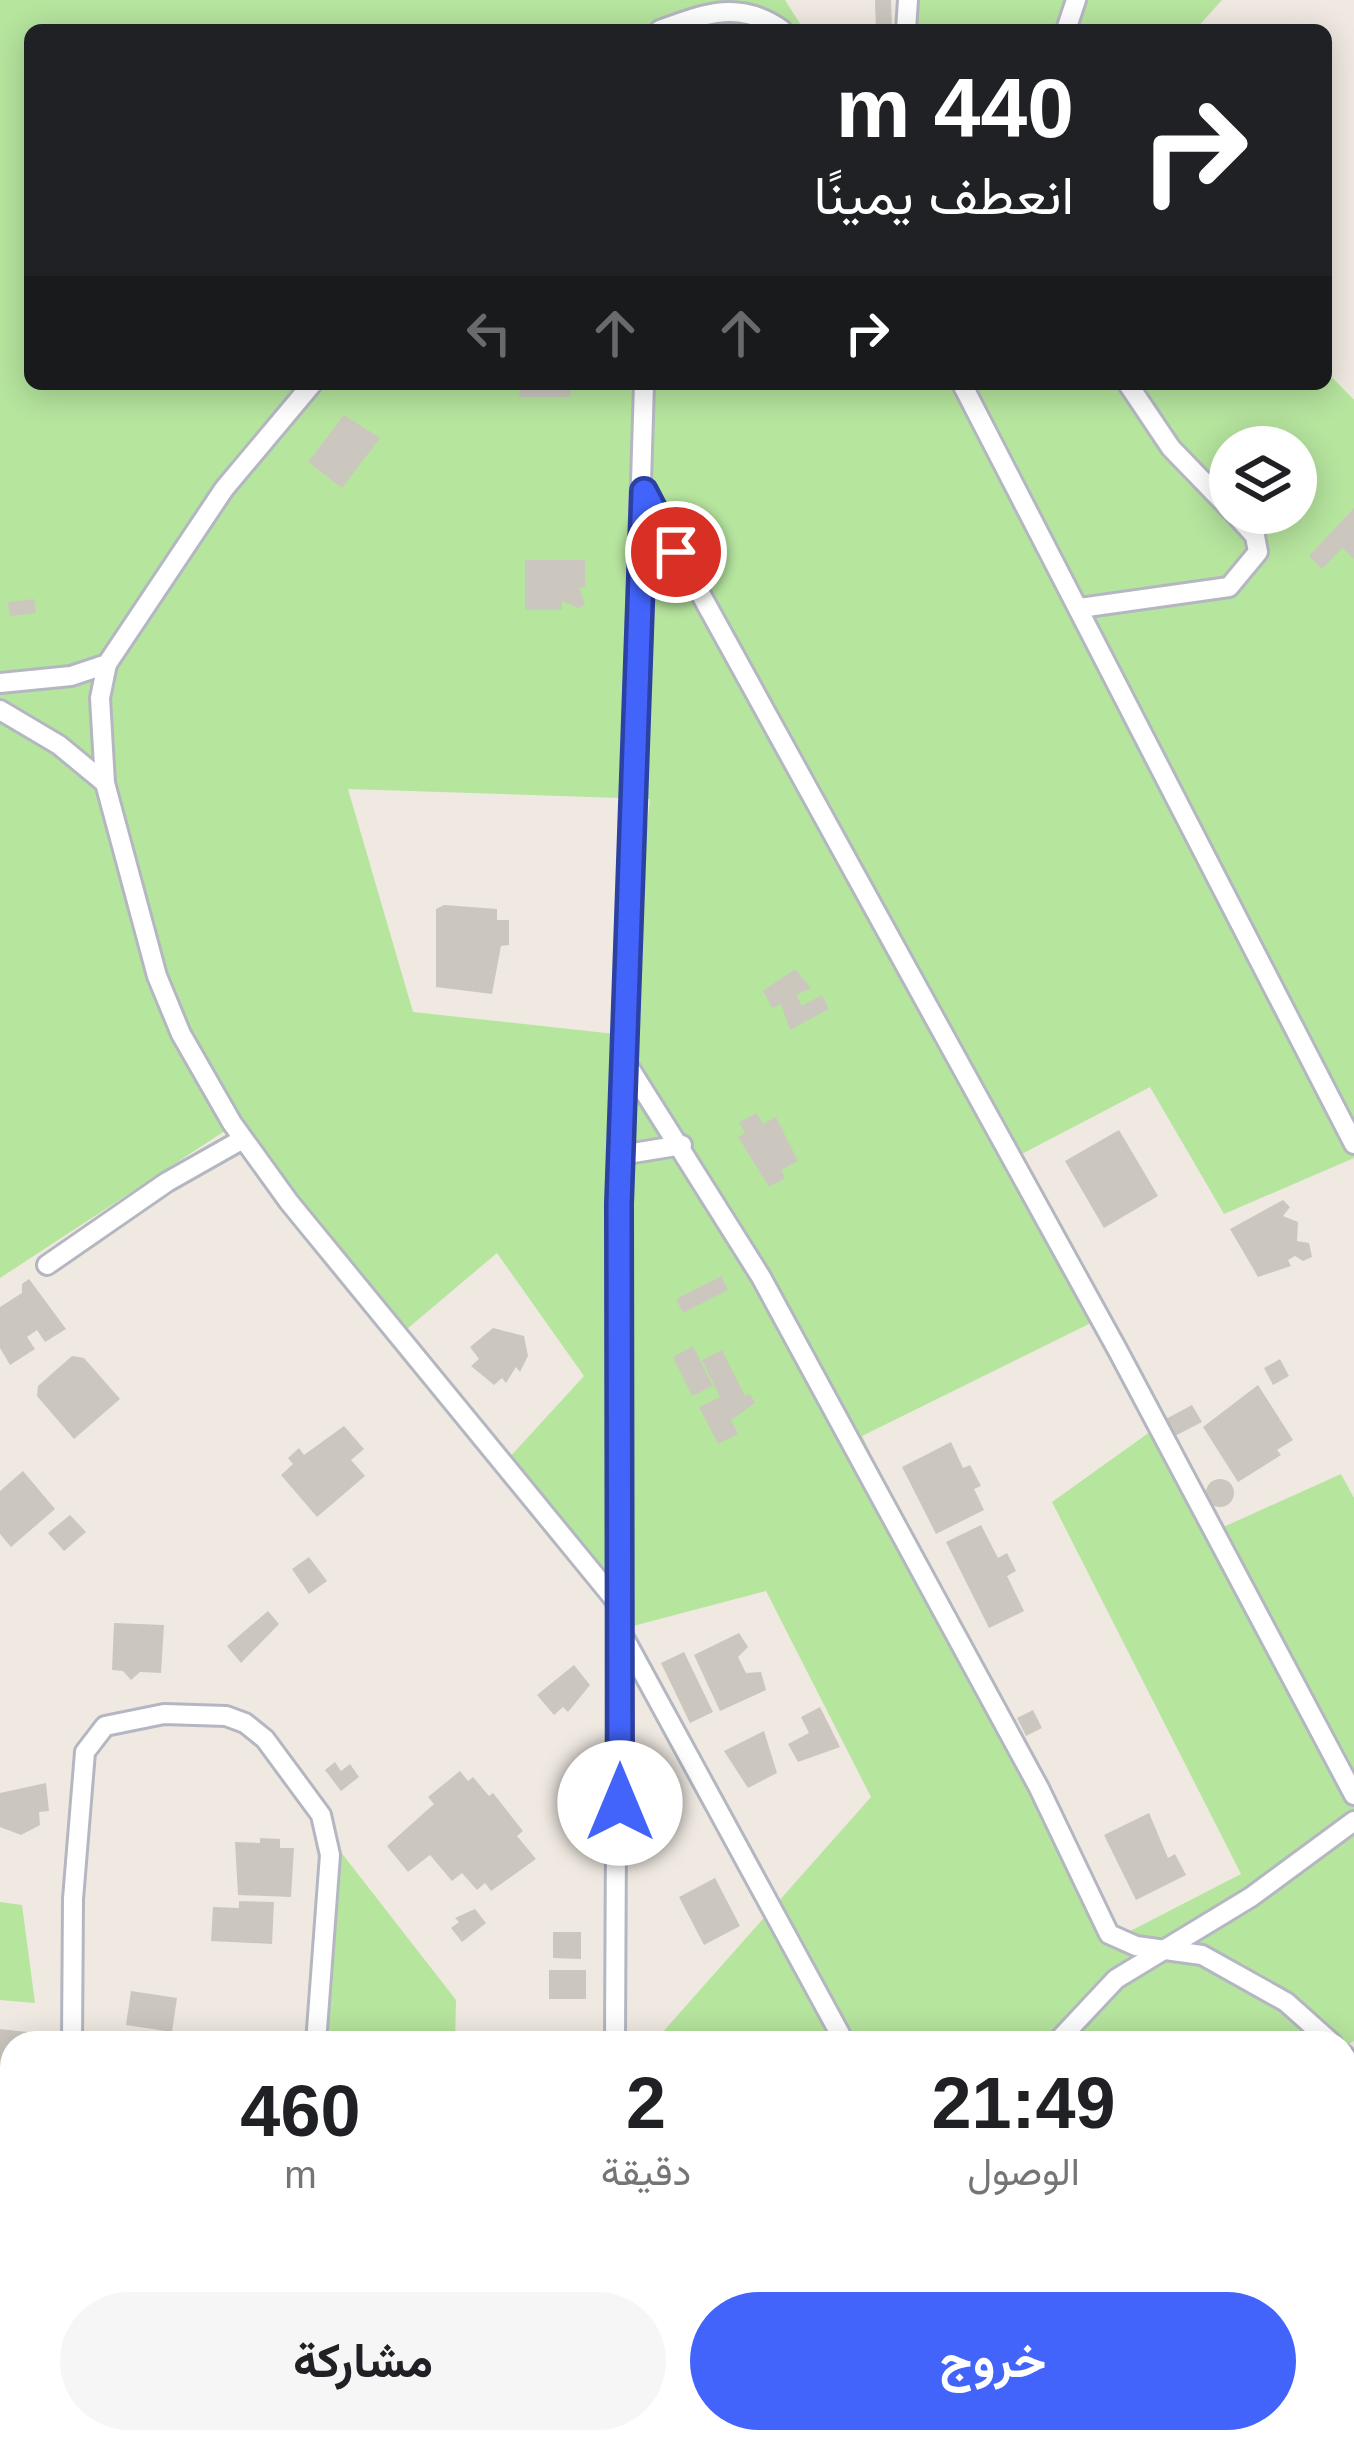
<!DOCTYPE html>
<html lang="ar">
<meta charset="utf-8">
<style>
body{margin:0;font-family:Arial,Vazirmatn,sans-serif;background:#f6f6f6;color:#202124;direction:rtl;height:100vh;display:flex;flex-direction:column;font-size:45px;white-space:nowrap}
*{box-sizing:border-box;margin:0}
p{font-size:39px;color:#757577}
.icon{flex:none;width:66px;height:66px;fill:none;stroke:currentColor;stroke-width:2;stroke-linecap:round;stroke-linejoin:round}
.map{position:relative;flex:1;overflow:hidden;direction:ltr}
.side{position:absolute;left:0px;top:2031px;width:1356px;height:423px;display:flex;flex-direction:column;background:#fff;border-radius:36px 36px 0 0;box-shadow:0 6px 30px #0003;direction:rtl}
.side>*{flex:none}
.top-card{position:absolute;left:24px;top:24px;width:1308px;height:366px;border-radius:18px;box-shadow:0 6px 30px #0003;direction:rtl;background:#202124;color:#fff;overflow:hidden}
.tools{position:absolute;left:1209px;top:426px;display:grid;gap:24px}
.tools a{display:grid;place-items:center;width:108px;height:108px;border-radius:50%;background:#fff;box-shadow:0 6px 30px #0003;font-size:60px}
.pin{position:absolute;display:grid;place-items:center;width:102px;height:102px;color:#fff;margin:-51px;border:6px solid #fff;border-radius:50%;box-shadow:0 3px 12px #0007}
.me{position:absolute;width:132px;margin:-66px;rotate:0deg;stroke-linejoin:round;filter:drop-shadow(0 0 9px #0008)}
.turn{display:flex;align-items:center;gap:42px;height:252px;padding:0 60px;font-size:54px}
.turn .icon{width:156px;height:156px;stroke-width:2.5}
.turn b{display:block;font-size:84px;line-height:102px}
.lanes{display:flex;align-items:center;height:114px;padding:0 60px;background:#0003;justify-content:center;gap:60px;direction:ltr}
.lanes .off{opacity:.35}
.eta{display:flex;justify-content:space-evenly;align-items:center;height:204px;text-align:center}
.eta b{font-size:72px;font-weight:700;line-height:84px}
.action{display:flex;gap:24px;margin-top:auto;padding:24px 60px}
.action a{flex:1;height:138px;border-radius:72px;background:#4264fb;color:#fff;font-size:48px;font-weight:700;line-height:138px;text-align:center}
.action a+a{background:#f6f6f6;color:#202124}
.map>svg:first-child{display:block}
.green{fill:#b6e59e;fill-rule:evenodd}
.building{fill:#cbc7bf}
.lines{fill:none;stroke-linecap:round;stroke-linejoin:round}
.street-casing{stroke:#b4b7c1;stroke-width:24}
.street{stroke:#fff;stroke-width:18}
.route-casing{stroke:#2b41a3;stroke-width:30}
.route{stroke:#4264fb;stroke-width:21}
</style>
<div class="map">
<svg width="1354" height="2453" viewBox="0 0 1354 2453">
<rect width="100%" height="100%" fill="#efe9e1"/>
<g class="green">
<path d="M0,0H785L804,30H30V384H1326V371L1354,400V1158L1224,1214L1150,1087L1014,1158L1103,1317L862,1436L1109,1942L1241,1874L1052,1502L1161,1424L1219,1529L1341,1474L1354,1498V2041L1344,2047L653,2043L871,1797L766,1591L633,1626L508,1459L584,1376L497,1253L401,1334L234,1125L0,1278ZM1230,447H1296V513H1230ZM348,789L650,799L624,1035L413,1012Z"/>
<polygon points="909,0 1222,0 1195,30 907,30"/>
<polygon points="340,1851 456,2000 455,2043 320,2043"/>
<polygon points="0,1902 22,1905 35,2003 0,2000"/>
<polygon points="0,2132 12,2142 12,2218 4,2238 5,2369 12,2376 12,2442 93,2442 107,2453 0,2453"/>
<polygon points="262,2442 743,2442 732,2453 262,2453"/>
</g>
<g class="building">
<polygon points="875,0 891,0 892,30 876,30"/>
<polygon points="521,384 571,384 570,397 519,397"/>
<polygon points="344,415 380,438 342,488 308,462"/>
<polygon points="1354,508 1354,559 1342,548 1322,569 1309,556"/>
<polygon points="525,560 585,560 585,587 579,588 585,604 578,608 562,601 562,610 525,610"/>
<polygon points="34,599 36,613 10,616 8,602"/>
<polygon points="444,905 497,909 497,920 509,920 509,945 501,946 492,994 436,987 436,909"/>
<polygon points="795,969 811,988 796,995 802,1006 822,995 829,1009 790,1030 781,1004 772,1008 763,991"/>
<polygon points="757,1113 763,1124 776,1117 798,1161 781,1170 785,1178 769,1187 738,1137 745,1133 739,1122"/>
<polygon points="1119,1130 1158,1196 1104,1228 1065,1161"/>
<polygon points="1283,1200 1290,1207 1283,1216 1298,1222 1297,1241 1309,1243 1312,1257 1303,1261 1295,1256 1288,1260 1291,1266 1258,1277 1230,1229"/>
<polygon points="721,1276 728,1290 683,1313 676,1299"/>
<polygon points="29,1279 66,1329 45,1342 37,1330 27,1337 35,1349 10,1365 0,1348 0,1307 22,1293 22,1284"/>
<polygon points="493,1328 524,1336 528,1356 520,1372 516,1367 506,1383 502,1378 494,1385 471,1366 479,1359 470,1347"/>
<polygon points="693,1346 713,1386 692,1396 673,1357"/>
<polygon points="722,1350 745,1396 750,1394 755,1403 731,1420 738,1434 718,1444 699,1407 720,1397 702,1360"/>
<polygon points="72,1356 84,1358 120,1399 74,1439 37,1396 38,1386"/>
<polygon points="1280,1359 1289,1376 1273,1385 1264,1368"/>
<polygon points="1258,1385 1293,1440 1277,1450 1281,1455 1238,1482 1203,1427"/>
<polygon points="1192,1405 1202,1422 1173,1437 1164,1420"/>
<polygon points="344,1426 364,1449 351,1460 365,1476 317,1517 281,1475 293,1464 288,1458 299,1448 304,1455"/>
<polygon points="951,1442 963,1468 970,1465 981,1486 974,1489 984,1510 936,1534 902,1467"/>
<polygon points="23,1471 55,1509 11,1547 0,1534 0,1491"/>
<circle cx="1220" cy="1493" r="14"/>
<polygon points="70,1515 86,1532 64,1551 48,1533"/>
<polygon points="981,1525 998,1558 1007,1553 1016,1571 1007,1576 1024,1611 989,1628 946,1542"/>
<polygon points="309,1557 327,1581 309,1594 292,1569"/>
<polygon points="268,1611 279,1624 241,1663 227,1646"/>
<polygon points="114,1623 164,1625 161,1673 140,1672 131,1680 123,1671 112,1670"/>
<polygon points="739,1633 748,1647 738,1657 746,1673 761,1672 766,1690 720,1711 694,1655"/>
<polygon points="684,1652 713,1712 690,1723 661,1663"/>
<polygon points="574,1665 590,1685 568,1712 563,1707 554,1715 537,1695"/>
<polygon points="820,1707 840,1747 798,1762 788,1744 809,1733 801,1717"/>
<polygon points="1033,1710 1042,1728 1026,1736 1017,1718"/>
<polygon points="764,1731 777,1773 748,1788 724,1751"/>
<polygon points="335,1762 341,1771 350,1764 359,1777 341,1791 325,1770"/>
<polygon points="460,1771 468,1781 473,1777 489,1796 493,1793 523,1831 517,1836 536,1859 491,1891 485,1883 477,1890 462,1873 452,1881 430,1855 408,1872 387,1846 434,1804 428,1797"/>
<polygon points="46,1783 49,1811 39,1812 40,1825 21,1835 0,1827 0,1793"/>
<polygon points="1149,1813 1168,1858 1175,1854 1186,1875 1136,1900 1104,1835"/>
<polygon points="260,1838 280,1839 280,1848 294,1848 291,1897 238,1895 235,1842 260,1843"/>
<polygon points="715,1878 740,1926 704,1945 679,1897"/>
<polygon points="239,1901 274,1902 272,1944 211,1941 213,1907 239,1908"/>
<polygon points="475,1909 486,1923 462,1942 451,1928 459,1922 455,1918"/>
<polygon points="553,1932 581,1932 581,1959 553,1958"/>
<rect x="549" y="1970" width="37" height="29"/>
<polygon points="131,1991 177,1998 172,2032 126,2025"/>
<polygon points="0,2029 45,2034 44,2043 12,2043 12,2087 0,2086"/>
<polygon points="1354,2212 1354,2286 1344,2289 1344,2215"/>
<polygon points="1349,2331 1354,2386 1344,2389 1344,2333"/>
<polygon points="1345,2427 1353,2453 1289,2453 1286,2442 1344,2442"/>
<polygon points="217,2442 252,2442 255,2443 253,2453 215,2453"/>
<polygon points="772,2442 828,2442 820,2453 772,2453"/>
</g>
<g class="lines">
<g class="street-casing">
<g id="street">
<path d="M660,30C706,13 740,0 782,30"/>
<polyline points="906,30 908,0"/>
<polyline points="1066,30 1076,0"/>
<polyline points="962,384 1354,1144"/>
<polyline points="1128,384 1171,448 1230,509"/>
<polyline points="646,495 1117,1349 1354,1795"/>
<polyline points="1080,608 1229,587 1258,552 1255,536 1234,513"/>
<polyline points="0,683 71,676 107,664 224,489 312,384"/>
<polyline points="0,710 59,745 105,783 157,976 181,1034 232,1123 289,1202 620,1606"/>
<polyline points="105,783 100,698 107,664"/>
<polyline points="625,1061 761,1277 1039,1788 1109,1934 1136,1946 1202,1955 1286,2002 1332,2043"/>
<polyline points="621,1155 682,1145"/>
<polyline points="47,1265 167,1182 243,1139"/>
<polyline points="622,1634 845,2043"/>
<polyline points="72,2043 73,1899 85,1752 105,1726 164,1714 226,1716 245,1723 265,1739 321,1815 330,1855 316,2043"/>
<polyline points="615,2043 619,1204 644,384"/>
<polyline points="1056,2043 1116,1979 1251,1897 1354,1821"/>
<polyline points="1344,2055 1354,2068"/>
<polyline points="12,2231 6,2250 12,2280"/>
<polyline points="83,2442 97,2453"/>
<polyline points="709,2442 726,2453"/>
<polyline points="985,2442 994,2453"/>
<polyline points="1246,2442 1250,2453"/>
<polyline points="609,2443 640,2442"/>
<polyline points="6,2453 12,2436"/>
</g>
</g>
<use href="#street" class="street"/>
</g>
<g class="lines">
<g class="route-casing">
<polyline id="route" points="620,1803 619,1204 644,491 676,552"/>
</g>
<use href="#route" class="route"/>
</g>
</svg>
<div class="tools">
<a><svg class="icon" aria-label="layers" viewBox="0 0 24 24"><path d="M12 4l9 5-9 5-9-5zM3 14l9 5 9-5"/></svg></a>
</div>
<div class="pin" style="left:676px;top:552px;background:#d93025"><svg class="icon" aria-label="arrive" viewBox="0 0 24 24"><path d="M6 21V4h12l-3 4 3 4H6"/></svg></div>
<svg class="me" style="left:620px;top:1803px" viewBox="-20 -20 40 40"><circle r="19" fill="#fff"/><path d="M0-13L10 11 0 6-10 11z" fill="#4264fb"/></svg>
<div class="top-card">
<div class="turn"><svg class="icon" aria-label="right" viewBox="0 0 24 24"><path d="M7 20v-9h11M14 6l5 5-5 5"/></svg><div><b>440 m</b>انعطف يمينًا</div></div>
<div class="lanes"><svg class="icon off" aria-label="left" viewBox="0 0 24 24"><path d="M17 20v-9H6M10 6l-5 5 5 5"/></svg><svg class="icon off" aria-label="ahead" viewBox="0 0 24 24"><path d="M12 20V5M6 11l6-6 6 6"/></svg><svg class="icon off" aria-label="ahead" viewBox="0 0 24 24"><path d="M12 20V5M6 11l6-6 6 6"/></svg><svg class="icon" aria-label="right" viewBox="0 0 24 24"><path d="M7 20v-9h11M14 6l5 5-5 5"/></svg></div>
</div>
<section class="side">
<div class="eta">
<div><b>21:49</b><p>الوصول</p></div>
<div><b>2</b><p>دقيقة</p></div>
<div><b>460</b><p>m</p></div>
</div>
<div class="action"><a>خروج</a><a>مشاركة</a></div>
</section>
</div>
